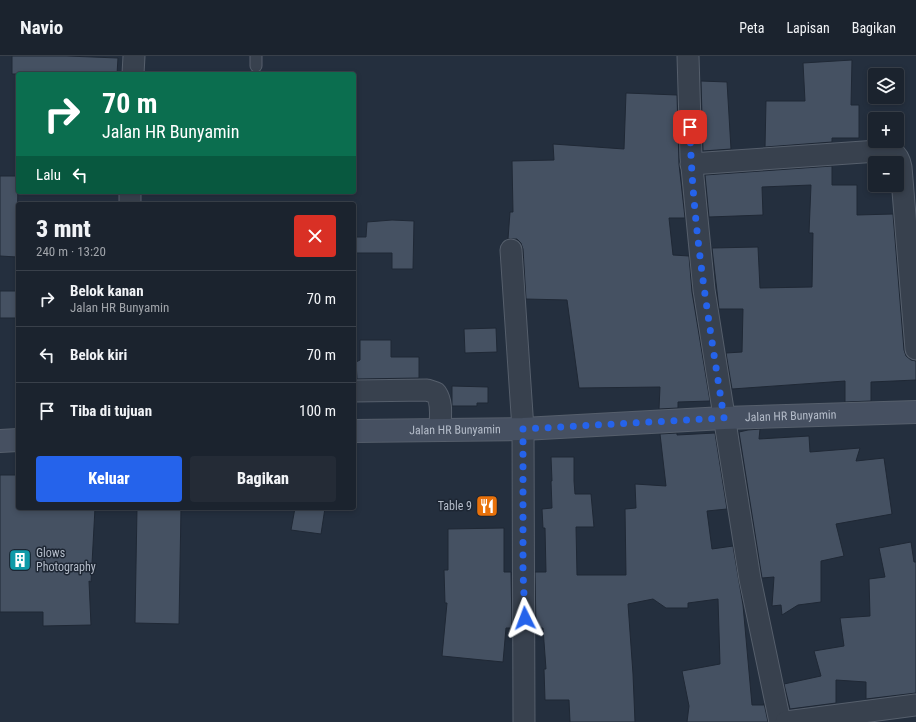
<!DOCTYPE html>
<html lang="id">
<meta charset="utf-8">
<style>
body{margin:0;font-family:"Roboto Condensed",sans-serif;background:#242b36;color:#f1f3f6;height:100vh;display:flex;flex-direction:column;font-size:15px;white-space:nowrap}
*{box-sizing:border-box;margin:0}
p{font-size:13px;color:#a0a4aa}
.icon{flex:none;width:22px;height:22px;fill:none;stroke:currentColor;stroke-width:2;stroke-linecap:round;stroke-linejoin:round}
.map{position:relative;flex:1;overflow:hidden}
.side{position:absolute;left:16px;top:146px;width:340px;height:308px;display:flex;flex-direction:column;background:#1b232e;border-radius:4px;box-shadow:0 2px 6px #0003,0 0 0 1px #39404a}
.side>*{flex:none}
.top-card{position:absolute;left:16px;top:16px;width:340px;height:122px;border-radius:4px;box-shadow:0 2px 6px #0003,0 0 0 1px #39404a;background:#0b6e4f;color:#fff;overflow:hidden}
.controls{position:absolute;left:868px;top:12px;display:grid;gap:8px}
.controls a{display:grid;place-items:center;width:36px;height:36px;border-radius:4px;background:#1b232e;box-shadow:0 2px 6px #0003,0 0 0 1px #39404a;font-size:20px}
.pin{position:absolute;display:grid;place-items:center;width:34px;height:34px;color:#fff;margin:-17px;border-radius:8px;box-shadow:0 2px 6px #0006}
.me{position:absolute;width:44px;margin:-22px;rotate:357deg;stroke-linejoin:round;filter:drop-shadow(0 0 3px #0008)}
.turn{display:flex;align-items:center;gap:14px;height:84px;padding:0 20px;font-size:18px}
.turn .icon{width:52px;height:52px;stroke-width:2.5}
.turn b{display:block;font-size:28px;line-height:34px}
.then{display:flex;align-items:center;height:38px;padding:0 20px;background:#0003;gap:8px;font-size:15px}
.round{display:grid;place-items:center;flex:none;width:42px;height:42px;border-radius:4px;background:#242b36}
.head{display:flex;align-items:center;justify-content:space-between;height:68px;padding:0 20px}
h1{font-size:24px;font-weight:800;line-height:30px}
.primary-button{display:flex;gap:8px;margin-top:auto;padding:8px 20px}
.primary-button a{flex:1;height:46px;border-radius:4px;background:#2563eb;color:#fff;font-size:16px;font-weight:800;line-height:46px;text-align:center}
.primary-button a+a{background:#242b36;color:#f1f3f6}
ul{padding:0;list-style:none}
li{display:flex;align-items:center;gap:12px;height:56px;padding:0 20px;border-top:1px solid #39404a}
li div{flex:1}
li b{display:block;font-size:15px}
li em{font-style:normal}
header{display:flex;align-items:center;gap:24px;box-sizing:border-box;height:56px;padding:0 20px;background:#1b232e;border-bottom:1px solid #39404a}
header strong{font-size:19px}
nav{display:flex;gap:22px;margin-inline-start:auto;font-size:14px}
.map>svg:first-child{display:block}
.building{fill:#455162;stroke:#1f2835}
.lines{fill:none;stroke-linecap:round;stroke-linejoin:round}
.lane-casing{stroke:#565f6c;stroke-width:13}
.street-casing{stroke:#565f6c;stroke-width:23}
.secondary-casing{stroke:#565f6c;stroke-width:24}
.lane{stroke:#38414e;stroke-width:11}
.street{stroke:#38414e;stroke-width:21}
.secondary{stroke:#465061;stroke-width:22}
.route{stroke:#2563eb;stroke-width:7;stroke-dasharray:0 12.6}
.labels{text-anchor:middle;stroke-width:3;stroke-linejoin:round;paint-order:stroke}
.street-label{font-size:12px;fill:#b4bcc9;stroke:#1d2633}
.poi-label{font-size:12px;fill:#b4bcc9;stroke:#1d2633;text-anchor:end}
</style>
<header>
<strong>Navio</strong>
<nav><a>Peta</a><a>Lapisan</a><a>Bagikan</a></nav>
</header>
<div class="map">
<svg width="916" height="666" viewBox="0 0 916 666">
<rect width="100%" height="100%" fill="#242f3e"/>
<g class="building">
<polygon points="12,0 67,0 118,2 117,18 12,18"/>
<polygon points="852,4 851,49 859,49 859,82 832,82 832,86 765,91 766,45 805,45 803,7"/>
<polygon points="701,25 727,26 731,93 703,95"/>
<polygon points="626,37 677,39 679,108 685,162 669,162 673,199 689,200 692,236 710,345 678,346 678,352 659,353 660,331 579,332 567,244 526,243 523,193 521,187 517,183 508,183 510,156 513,156 512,105 554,104 553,88 624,93"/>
<polygon points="832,110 832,129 857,129 857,159 893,158 904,294 906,300 911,304 916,305 916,324 871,326 871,345 845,346 845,325 732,333 726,297 742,296 743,253 719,253 712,192 758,191 760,232 812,231 813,177 809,177 811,129 762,131 763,159 709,161 705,119"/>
<polygon points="0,120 18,120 17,201 0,200"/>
<polygon points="392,164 414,165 413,213 392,213 392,197 354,197 354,181 366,181 367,166"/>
<rect x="0" y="235" width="18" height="27"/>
<polygon points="496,272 497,296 465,297 464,273"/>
<polygon points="360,284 391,284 391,301 419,301 419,322 357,323 356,306 360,304"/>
<polygon points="452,330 488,331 488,347 477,347 477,350 452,350"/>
<polygon points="760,373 759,383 809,380 810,396 860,392 856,405 884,402 892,458 836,468 844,500 821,505 821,546 798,549 782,559 781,549 772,550 774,521 762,522 739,376 748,374"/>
<polygon points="677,377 677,379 715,377 727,453 707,455 712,493 733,490 743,549 752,649 764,649 764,647 768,666 687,666 689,650 682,615 720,608 718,543 688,547 688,552 666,552 653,543 628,548 633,618 635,666 570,666 569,644 545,644 544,613 546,613 543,572 536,572 535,516 546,516 545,472 543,472 542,453 552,452 551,425 552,425 551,401 574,401 574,425 575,438 591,438 594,471 576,471 577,519 626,519 625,453 636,452 635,428 666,430 660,378"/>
<polygon points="0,419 18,419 18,452 95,452 91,526 89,525 91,569 43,570 43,556 0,556"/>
<polygon points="137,452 181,452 179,568 135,567"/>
<polygon points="295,452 325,452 321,478 291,474"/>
<polygon points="504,472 504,516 511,516 512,572 506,572 503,606 442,600 447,547 445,547 444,514 448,514 448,473"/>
<polygon points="911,486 914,506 916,506 916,637 866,643 866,626 836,624 836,647 790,653 784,628 821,620 814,595 844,590 840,562 870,560 869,523 885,521 879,492"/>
</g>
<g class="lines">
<g class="lane-casing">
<polyline id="lane" points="256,0 256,10"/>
</g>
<g class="street-casing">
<g id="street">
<polyline points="688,0 691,101 704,234 750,523 780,666"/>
<polyline points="133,18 134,0"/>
<path d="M691,108L878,95C892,95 898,96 901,111L916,293"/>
<polyline points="130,148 130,136"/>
<polyline points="511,194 523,373 524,666"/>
<path d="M354,335L427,334L436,337C443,347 440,362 440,374"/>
<polyline points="786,666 916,649"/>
</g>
</g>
<g class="secondary-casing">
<g id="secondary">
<path id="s1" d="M354,375L523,373L724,362L916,356"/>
<polyline points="0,385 18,384"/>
</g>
</g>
<use href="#lane" class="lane"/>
<use href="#street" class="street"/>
<use href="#secondary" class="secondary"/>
</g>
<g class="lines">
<path class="route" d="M525,562L523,516V373L724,362C709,266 692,169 690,71"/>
</g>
<defs>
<g id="restaurant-square" transform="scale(1.15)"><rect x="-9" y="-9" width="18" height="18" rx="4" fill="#e8710a" stroke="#1d2633"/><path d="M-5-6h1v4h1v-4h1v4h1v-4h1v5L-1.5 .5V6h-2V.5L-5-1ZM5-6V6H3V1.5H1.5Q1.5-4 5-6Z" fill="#fff"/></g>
<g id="building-square" transform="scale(1.15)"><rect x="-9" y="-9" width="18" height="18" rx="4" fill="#0f9aa8" stroke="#1d2633"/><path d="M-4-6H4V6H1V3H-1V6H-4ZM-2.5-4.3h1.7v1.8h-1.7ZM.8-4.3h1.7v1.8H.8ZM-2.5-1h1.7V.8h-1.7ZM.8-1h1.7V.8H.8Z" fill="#fff"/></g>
</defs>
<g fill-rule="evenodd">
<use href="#restaurant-square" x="487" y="450"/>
<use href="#building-square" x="20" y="504"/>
</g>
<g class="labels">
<g class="street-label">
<text dy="4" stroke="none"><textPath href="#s1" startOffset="437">Jalan HR Bunyamin</textPath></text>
<text dy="4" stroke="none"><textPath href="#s1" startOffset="101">Jalan HR Bunyamin</textPath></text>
</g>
<g class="poi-label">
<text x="472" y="454">Table 9</text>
<text x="36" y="501" text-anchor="start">Glows<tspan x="36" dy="14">Photography</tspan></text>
</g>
</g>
</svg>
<div class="controls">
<a><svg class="icon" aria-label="layers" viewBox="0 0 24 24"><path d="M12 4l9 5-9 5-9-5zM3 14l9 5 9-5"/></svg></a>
<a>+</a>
<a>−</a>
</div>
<div class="pin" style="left:690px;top:71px;background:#d93025"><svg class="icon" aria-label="arrive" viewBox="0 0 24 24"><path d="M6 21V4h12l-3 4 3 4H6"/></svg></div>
<svg class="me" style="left:525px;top:562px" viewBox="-20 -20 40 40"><path d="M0-17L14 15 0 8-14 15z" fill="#2563eb" stroke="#fff" stroke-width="4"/></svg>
<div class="top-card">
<div class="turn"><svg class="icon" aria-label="right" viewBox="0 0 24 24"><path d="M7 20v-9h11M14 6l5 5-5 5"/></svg><div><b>70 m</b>Jalan HR Bunyamin</div></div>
<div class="then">Lalu<svg class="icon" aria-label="left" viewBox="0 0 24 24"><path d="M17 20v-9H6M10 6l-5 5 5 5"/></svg></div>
</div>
<section class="side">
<div class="head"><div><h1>3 mnt</h1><p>240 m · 13:20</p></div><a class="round" style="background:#d93025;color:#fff"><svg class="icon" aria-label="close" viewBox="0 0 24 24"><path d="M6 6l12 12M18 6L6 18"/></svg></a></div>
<ul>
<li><svg class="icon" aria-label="right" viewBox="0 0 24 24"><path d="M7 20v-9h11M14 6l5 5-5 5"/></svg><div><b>Belok kanan</b><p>Jalan HR Bunyamin</p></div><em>70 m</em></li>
<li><svg class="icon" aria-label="left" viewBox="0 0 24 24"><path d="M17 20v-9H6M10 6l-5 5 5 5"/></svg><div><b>Belok kiri</b></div><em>70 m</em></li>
<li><svg class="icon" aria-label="arrive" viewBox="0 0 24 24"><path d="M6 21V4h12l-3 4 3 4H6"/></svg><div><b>Tiba di tujuan</b></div><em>100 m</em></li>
</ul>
<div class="primary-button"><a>Keluar</a><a>Bagikan</a></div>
</section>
</div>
